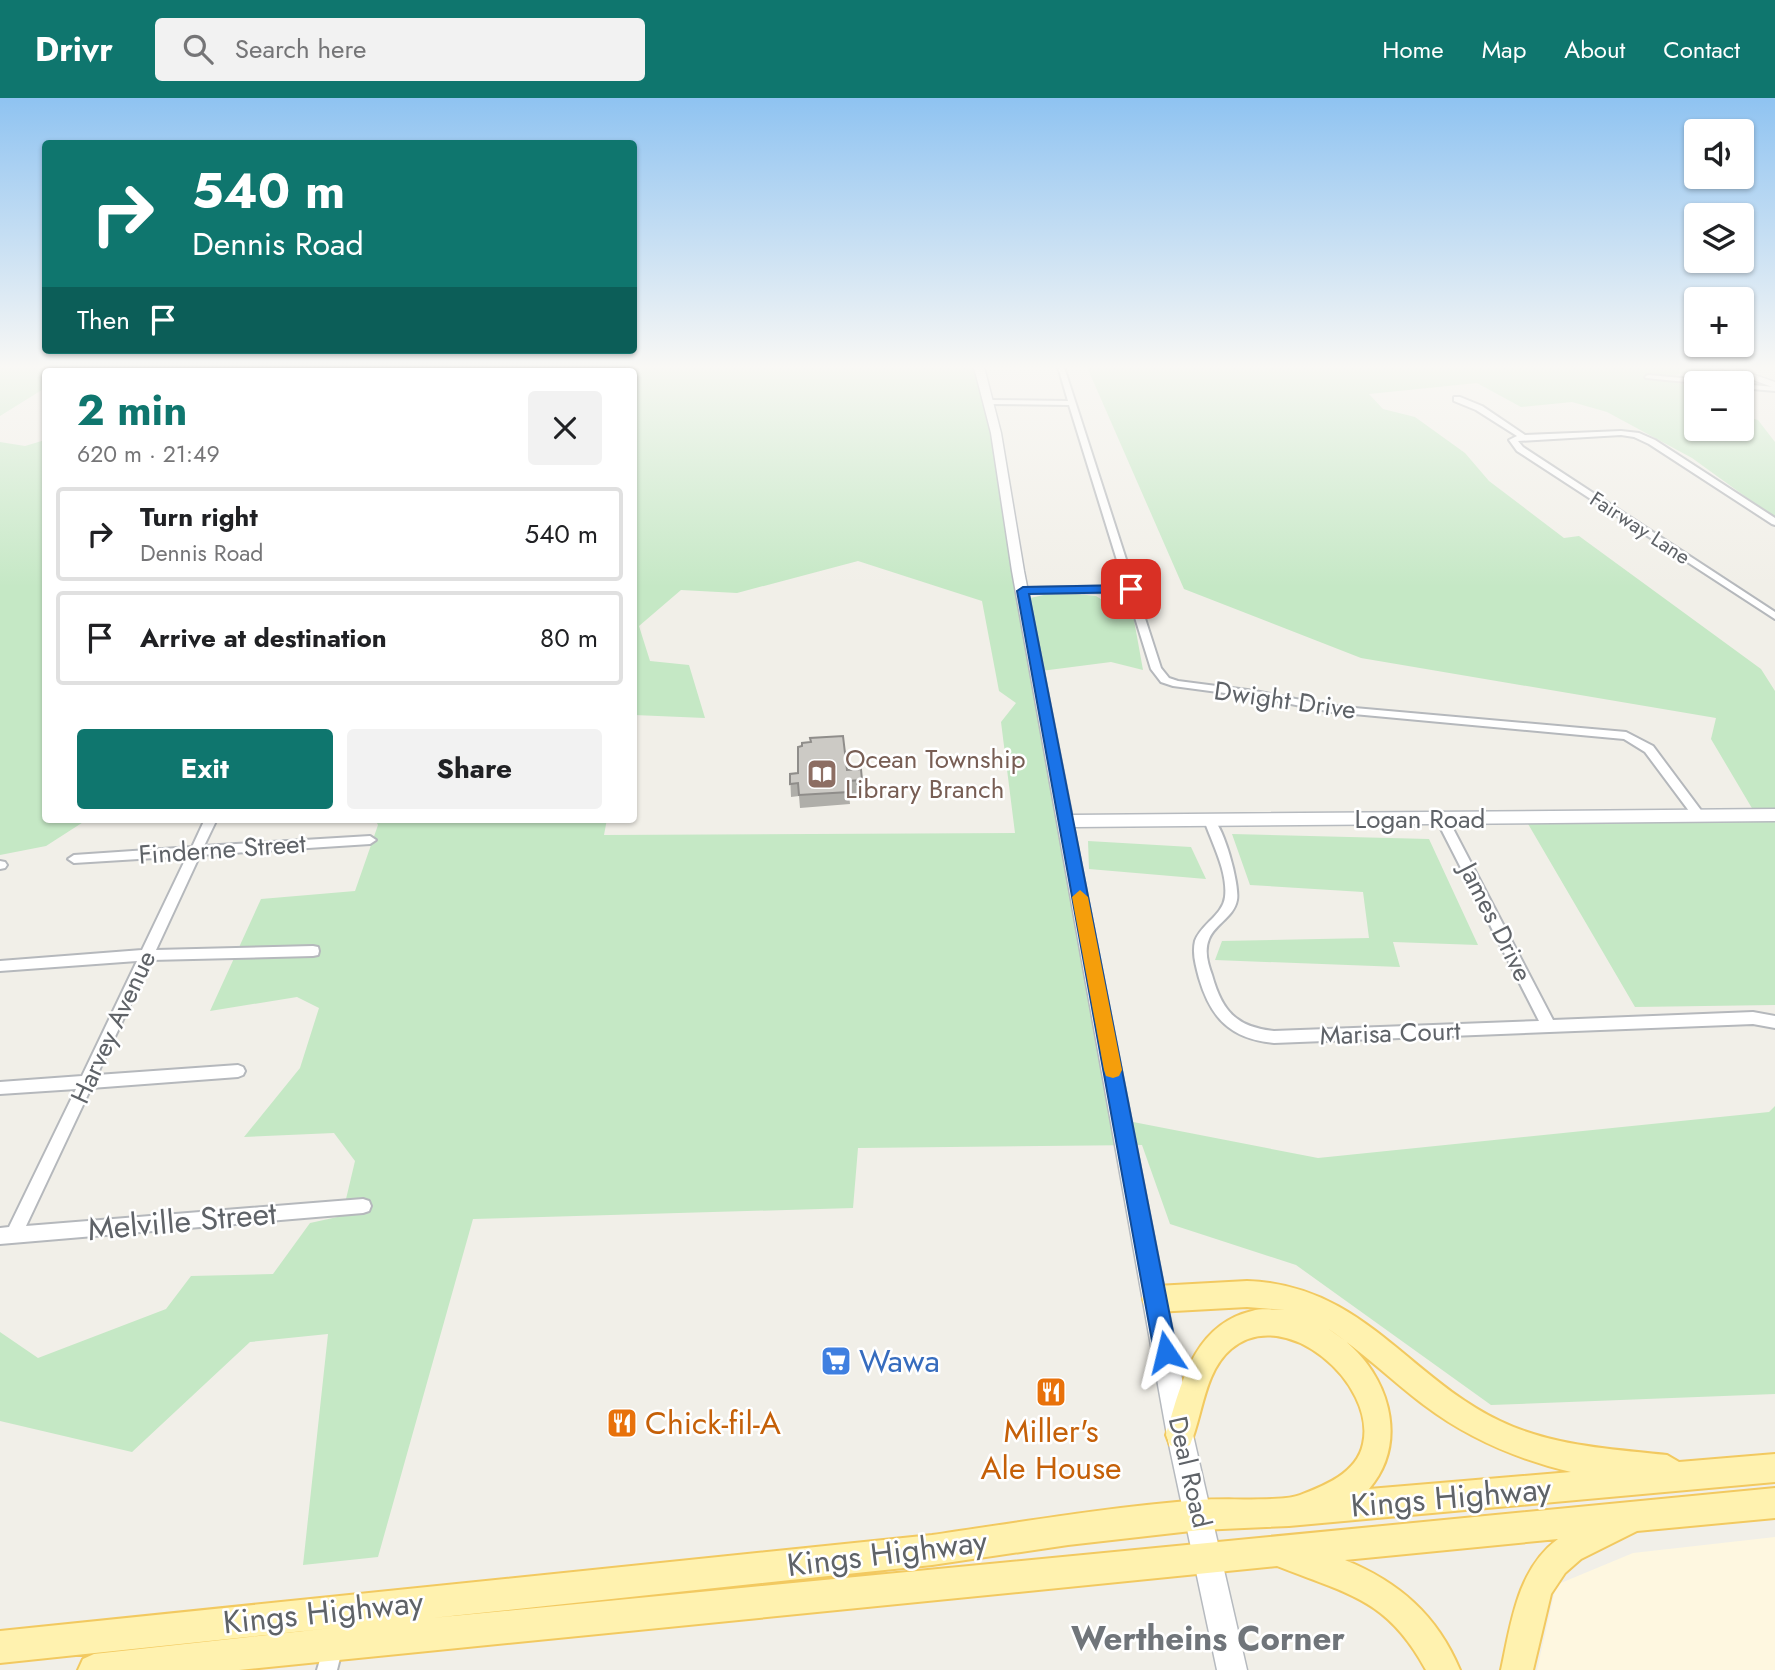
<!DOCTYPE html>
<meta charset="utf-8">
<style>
body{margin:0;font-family:Jost,sans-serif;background:#f2f2f2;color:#202124;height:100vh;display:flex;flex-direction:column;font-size:26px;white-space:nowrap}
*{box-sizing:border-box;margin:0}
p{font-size:23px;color:#757577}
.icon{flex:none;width:38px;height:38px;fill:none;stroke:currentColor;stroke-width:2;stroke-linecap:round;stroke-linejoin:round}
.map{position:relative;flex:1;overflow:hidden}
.details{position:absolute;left:42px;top:270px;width:595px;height:455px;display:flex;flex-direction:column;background:#fff;border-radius:7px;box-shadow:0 2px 5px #0004}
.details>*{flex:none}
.top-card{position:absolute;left:42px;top:42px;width:595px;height:214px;border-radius:7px;box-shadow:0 2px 5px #0004;background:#0f766e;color:#fff;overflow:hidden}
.tools{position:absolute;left:1684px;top:21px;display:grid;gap:14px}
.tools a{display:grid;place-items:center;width:70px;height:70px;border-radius:7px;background:#fff;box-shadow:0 2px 5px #0004;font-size:35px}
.pin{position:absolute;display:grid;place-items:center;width:60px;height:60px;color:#fff;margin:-30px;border-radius:14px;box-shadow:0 4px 10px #0006}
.me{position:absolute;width:77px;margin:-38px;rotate:350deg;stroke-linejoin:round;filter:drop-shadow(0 0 5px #0008)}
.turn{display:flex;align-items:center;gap:24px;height:147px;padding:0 35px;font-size:32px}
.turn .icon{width:91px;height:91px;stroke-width:2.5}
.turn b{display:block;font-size:49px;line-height:60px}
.then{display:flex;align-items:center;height:66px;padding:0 35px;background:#0003;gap:14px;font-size:26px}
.round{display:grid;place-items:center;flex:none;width:74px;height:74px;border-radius:7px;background:#f2f2f2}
.summary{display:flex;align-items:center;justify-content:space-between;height:119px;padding:0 35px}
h1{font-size:42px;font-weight:700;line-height:52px;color:#0f766e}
.cta{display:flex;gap:14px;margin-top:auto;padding:14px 35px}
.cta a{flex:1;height:80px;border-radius:7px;background:#0f766e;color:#fff;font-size:28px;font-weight:700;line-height:80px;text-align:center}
.cta a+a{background:#f2f2f2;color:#202124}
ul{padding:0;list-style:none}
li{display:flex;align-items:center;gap:21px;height:94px;margin:0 14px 10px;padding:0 21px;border:4px solid #e0e0e0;border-radius:7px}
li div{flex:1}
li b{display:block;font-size:26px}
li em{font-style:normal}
header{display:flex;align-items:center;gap:42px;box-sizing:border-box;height:98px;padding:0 35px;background:#0f766e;color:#fff}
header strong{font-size:33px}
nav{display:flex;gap:38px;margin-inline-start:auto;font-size:24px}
.search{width:490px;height:63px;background:#f2f2f2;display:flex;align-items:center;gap:18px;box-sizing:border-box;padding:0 24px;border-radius:7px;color:#757577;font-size:26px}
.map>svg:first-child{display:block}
.commercial{fill:#fef7e0}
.green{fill:#c5e8c5}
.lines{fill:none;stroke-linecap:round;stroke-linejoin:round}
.street-casing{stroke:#b5b8bc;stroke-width:4}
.secondary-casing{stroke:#b6babf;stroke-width:3}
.primary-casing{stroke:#f2c960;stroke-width:4}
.street{fill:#fff;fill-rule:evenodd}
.secondary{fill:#fff;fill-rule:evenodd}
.primary{fill:#fff2af;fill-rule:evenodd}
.wall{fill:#afaea9}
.building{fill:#cccac5;stroke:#8f8d8a;stroke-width:2}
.route{fill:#1a73e8;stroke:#114b97;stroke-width:2}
.slow{fill:#f59e0b}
.labels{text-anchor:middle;stroke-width:5;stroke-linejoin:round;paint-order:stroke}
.far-street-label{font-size:21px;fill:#5f6368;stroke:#fff}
.street-label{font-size:26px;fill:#5f6368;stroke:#fff}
.education-label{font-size:26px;fill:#785e54;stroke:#fff;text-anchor:start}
.near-street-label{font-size:32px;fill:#5f6368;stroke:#fff}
.near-shop-label{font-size:32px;fill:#366cbe;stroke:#fff;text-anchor:start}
.near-food-label{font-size:32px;fill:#c56008;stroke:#fff;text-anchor:start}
.near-neighbourhood-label{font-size:33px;font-weight:bold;fill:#70757a;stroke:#fff}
</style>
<header>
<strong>Drivr</strong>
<div class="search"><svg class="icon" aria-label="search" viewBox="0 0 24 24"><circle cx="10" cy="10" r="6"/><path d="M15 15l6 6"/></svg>Search here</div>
<nav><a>Home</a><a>Map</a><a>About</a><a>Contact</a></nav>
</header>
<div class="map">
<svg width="1775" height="1572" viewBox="0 0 1775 1572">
<rect width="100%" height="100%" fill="#f1efe8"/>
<polygon class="commercial" points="1775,1439 1775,1572 1537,1572 1556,1487 1633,1455"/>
<g class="green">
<polygon points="0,269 81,269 74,273 46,273 45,290 0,318"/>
<polygon points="227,269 979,269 1026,501 1057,494 1096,498 1134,522 1143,572 1111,564 1041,573 1098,847 1128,1023 1318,1060 1769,1014 1775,1008 1775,1296 1491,1307 1296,1167 1170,1126 1142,1047 858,1050 853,1110 473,1121 378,1459 303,1467 328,1236 250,1244 132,1354 0,1323 0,1234 38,1260 166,1211 191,1178 273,1176 310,1125 342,1118 355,1063 334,1035 244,1039 300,970 319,910 297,899 210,913 261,801 355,793 378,727 375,721 607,721 604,737 1015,735 1001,624 1016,605 999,593 982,503 858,463 737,495 681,492 639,528 650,563 689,567 705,620 634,617 634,273 223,273"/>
<polygon points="1087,269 1712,269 1713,272 1651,280 1687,287 1696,299 1696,331 1741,331 1741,317 1758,322 1775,344 1775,420 1692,360 1607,314 1572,304 1521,309 1477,285 1369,296 1383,311 1415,319 1465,355 1489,383 1564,440 1579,438 1761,571 1775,593 1775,907 1635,909 1524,719 1756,717 1711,641 1716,620 1361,560 1184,491"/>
<polygon points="45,342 46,721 88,721 46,748 0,757 0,344 25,348"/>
<polygon points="1232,736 1429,741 1478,847 1393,844 1400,869 1215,862 1222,843 1369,840 1363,794 1250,787"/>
<polygon points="1088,743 1191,749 1206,781 1089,771"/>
</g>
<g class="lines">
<g class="street-casing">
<g id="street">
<polygon points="1058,269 1064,269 1161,570 1169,580 1178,583 1255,593 1332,608 1626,634 1653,648 1703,715 1705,718 1703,721 1695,721 1645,654 1624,641 1332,614 1255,599 1173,588 1161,584 1151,571 1127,494 1020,495 1018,493 1023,490 1125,488 1069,307 989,306 985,304 989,302 1068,303"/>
<polygon points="1648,277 1716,283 1720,285 1696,285 1646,280 1645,279"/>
<polygon points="1741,286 1775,289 1775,293 1741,290"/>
<polygon points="1454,299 1460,299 1482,308 1525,337 1621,333 1639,335 1655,342 1775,420 1775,427 1772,426 1649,346 1634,339 1621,337 1518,343 1523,349 1775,514 1775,521 1517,353 1509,342 1517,338 1476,312 1454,303"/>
<path d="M1442,717L1448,721L1553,922L1753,914L1775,918V930L1753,926L1274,945C1231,941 1211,921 1199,880C1196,868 1192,856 1195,843C1201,826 1223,817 1225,799C1228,774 1212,745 1204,722L1210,718C1223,724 1240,787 1237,802C1234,819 1215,826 1209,841C1204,853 1208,866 1212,877C1222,913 1236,929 1274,933L1539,923L1436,721Z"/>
<polygon points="205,721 217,721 204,748 370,738 376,742 370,746 200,757 156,852 313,848 318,849 319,853 318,857 313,858 151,862 97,977 238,967 243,969 245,973 243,977 238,979 91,990 26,1128 363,1101 369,1103 371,1108 369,1113 363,1115 0,1146 0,1130 9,1129 76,991 0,996 0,984 82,978 137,863 0,873 0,863 142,852 187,758 74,765 68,761 74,757 192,749"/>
<polygon points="0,763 5,764 7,767 5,770 0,771"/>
<polygon points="333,1538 340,1541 343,1548 337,1572 317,1572 326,1541"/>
</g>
</g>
<g class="secondary-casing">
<g id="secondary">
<polygon points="974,269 984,269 1001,335 1024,473 1072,717 1775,711 1775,723 1074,729 1193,1337 1247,1572 1217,1572 1167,1337 1012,473 991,335"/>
<polygon points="1718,269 1732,269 1775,284 1775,290"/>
</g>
</g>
<g class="primary-casing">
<path id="primary" d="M1247,1183C1363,1187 1406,1278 1500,1323C1552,1348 1611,1351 1667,1357L1679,1364L1775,1356V1384L1289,1428L1200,1432L1068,1447L932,1467L432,1520L1775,1390V1420L1637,1433L1581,1461L1565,1475L1551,1496L1533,1572H1501C1511,1526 1517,1471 1558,1441L1345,1462C1399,1484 1437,1517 1460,1572H1426C1387,1500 1347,1496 1277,1468L239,1572H78L83,1561L94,1556L341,1529L0,1565V1533L932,1437C1021,1424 1110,1409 1200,1402C1222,1400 1283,1404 1300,1397C1324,1388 1357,1375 1363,1346C1377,1286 1285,1205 1231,1251C1204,1274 1203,1316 1190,1347L1180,1351L1170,1347L1166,1337C1181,1287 1193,1227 1252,1213C1262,1210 1274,1212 1285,1212L1247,1209L1156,1214L1147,1210L1143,1201L1147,1192L1156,1188ZM1327,1230C1362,1253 1391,1282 1424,1307C1469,1341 1517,1361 1571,1374L1369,1391C1406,1348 1392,1287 1353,1250C1345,1242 1336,1236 1327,1230Z"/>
</g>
<use href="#street" class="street"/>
<use href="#secondary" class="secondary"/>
<use href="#primary" class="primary"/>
</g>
<polygon class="wall" points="847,672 862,682 863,695 849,696 850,706 800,710 799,698 791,699 790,676"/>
<polygon class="building" points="843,638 847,672 861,671 862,682 848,683 849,694 799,697 798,685 790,686 790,676 798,675 798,649 802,648 802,645 811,644 810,640"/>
<linearGradient id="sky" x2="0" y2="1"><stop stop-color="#8fc3f1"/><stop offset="0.55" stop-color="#f9f8f5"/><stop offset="1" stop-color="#f9f8f5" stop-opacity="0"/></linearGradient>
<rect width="1775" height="489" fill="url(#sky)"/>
<polygon class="route" points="1131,487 1137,491 1136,494 1029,496 1177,1254 1173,1261 1166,1265 1158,1261 1154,1254 1017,493 1023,489"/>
<polygon class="slow" points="1080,792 1088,799 1122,972 1119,978 1113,980 1106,978 1104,972 1072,799"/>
<defs>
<g id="library-square" transform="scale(1.575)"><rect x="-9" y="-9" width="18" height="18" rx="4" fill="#8d6e63" stroke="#fff"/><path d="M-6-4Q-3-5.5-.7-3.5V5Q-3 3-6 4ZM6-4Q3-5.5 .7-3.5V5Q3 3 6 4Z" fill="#fff"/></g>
<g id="supermarket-square" transform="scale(1.575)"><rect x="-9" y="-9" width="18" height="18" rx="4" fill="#3f7fe0" stroke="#fff"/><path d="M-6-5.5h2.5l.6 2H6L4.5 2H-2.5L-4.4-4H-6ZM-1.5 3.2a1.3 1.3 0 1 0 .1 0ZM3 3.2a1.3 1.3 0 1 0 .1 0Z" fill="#fff"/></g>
<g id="restaurant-square" transform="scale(1.575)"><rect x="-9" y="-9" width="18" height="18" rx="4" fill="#e8710a" stroke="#fff"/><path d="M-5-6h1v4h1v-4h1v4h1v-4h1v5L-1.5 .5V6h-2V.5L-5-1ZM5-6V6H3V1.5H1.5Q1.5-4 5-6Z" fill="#fff"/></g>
</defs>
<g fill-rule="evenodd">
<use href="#library-square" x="822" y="676"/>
<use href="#supermarket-square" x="836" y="1263"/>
<use href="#restaurant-square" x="1051" y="1294"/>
<use href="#restaurant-square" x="622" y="1325"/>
</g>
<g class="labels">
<g class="far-street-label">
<text transform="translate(1640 430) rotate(33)" y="7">Fairway Lane</text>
</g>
<g class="street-label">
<text transform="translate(1285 602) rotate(8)" y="9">Dwight Drive</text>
<text x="1420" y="730">Logan Road</text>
<text transform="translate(222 751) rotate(-4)" y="9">Finderne Street</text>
<text transform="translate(1496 824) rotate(63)" y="9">James Drive</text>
<text transform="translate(113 929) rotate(-65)" y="9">Harvey Avenue</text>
<text transform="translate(1390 935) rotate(-2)" y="9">Marisa Court</text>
<text transform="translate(1190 1374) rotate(77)" y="9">Deal Road</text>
</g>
<g class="education-label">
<text x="845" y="670">Ocean Township<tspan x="845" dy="30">Library Branch</tspan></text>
</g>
<g class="near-street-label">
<text transform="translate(182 1123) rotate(-5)" y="11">Melville Street</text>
<text transform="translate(1451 1399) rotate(-5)" y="11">Kings Highway</text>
<text transform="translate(887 1455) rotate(-7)" y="11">Kings Highway</text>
<text transform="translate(323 1514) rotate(-6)" y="11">Kings Highway</text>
</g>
<g class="near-shop-label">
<text x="859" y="1274">Wawa</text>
</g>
<g class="near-food-label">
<text x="645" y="1336">Chick-fil-A</text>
<text x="1051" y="1344" text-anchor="middle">Miller's<tspan x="1051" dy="37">Ale House</tspan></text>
</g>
<g class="near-neighbourhood-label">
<text x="1208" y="1552">Wertheins Corner</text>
</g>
</g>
</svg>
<div class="tools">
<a><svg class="icon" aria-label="sound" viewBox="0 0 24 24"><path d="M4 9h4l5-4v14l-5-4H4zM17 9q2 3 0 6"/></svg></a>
<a><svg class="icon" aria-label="layers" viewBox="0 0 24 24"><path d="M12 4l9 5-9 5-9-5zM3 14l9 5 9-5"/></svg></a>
<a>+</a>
<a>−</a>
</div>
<div class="pin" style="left:1131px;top:491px;background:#d93025"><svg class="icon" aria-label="arrive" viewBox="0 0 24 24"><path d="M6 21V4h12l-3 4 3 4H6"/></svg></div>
<svg class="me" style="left:1166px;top:1254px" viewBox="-20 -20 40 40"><path d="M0-17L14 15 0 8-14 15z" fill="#1a73e8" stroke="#fff" stroke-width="4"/></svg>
<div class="top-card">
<div class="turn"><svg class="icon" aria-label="right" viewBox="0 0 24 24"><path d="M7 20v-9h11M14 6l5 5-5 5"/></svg><div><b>540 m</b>Dennis Road</div></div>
<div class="then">Then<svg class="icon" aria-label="arrive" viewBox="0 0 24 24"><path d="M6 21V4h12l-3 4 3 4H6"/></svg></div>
</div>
<section class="details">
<div class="summary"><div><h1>2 min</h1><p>620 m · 21:49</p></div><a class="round"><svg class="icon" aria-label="close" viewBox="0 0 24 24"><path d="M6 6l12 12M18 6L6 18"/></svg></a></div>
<ul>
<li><svg class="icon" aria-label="right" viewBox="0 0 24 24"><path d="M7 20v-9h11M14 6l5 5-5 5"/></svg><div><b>Turn right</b><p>Dennis Road</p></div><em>540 m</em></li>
<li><svg class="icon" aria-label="arrive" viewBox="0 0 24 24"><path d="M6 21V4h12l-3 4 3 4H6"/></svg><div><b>Arrive at destination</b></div><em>80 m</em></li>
</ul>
<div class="cta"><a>Exit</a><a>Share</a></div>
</section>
</div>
